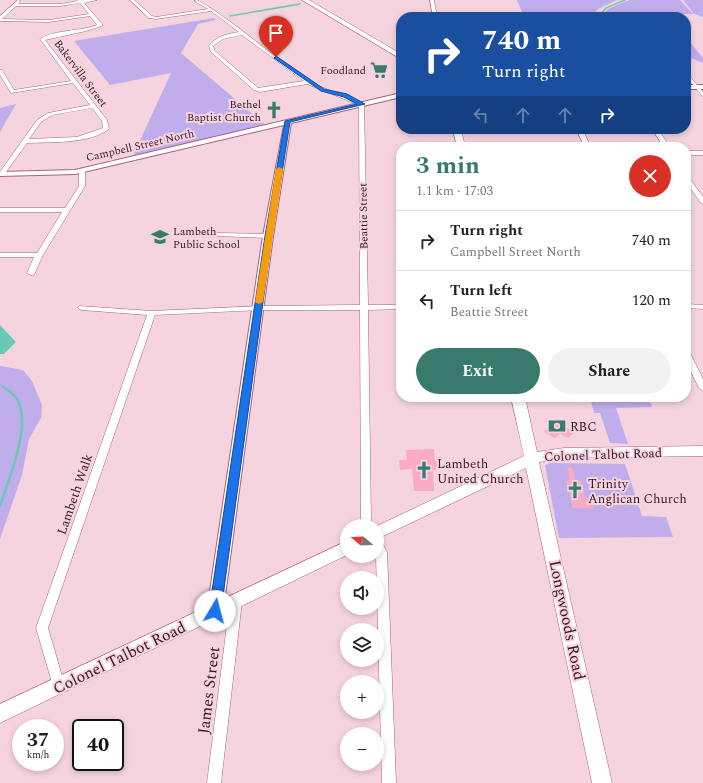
<!DOCTYPE html>
<meta charset="utf-8">
<style>
body{margin:0;font-family:Spectral,serif;background:#f2f2f2;color:#222;height:100vh;display:flex;flex-direction:column;font-size:15px;white-space:nowrap}
*{box-sizing:border-box;margin:0}
p{font-size:13px;color:#767676}
.icon{flex:none;width:22px;height:22px;fill:none;stroke:currentColor;stroke-width:2;stroke-linecap:round;stroke-linejoin:round}
.map{position:relative;flex:1;overflow:hidden}
.drawer{position:absolute;left:396px;top:142px;width:295px;height:260px;display:flex;flex-direction:column;background:#fff;border-radius:16px;box-shadow:0 2px 6px #0003}
.drawer>*{flex:none}
.hud{position:absolute;left:396px;top:12px;width:295px;height:122px;border-radius:16px;box-shadow:0 2px 6px #0003;background:#1a4fa0;color:#fff;overflow:hidden}
.needle{width:26px;rotate:289deg}
.tools{position:absolute;left:340px;top:519px;display:grid;gap:8px}
.tools a{display:grid;place-items:center;width:44px;height:44px;border-radius:50%;background:#fff;box-shadow:0 2px 6px #0003;font-size:20px}
.speed{position:absolute;left:12px;top:719px;display:flex;gap:8px;font-size:20px;font-weight:700;text-align:center}
.speed>*{display:grid;place-content:center;width:52px;height:52px;border-radius:50%;background:#fff;box-shadow:0 2px 6px #0003;line-height:1}
.speed small{font-size:10px;font-weight:400}
.speed .limit{border:2px solid #111;border-radius:6px;background:#fff;color:#111}
.pin{position:absolute;display:grid;place-items:center;width:34px;height:34px;color:#fff;margin:-41px -17px;border-radius:50% 50% 50% 0;rotate:-45deg;box-shadow:0 0 4px #0007}
.pin .icon{rotate:45deg}
.me{position:absolute;width:44px;margin:-22px;rotate:8deg;stroke-linejoin:round;filter:drop-shadow(0 0 3px #0008)}
.turn{display:flex;align-items:center;gap:14px;height:84px;padding:0 20px;font-size:18px}
.turn .icon{width:52px;height:52px;stroke-width:2.5}
.turn b{display:block;font-size:28px;line-height:34px}
.lanes{display:flex;align-items:center;height:38px;padding:0 20px;background:#0003;justify-content:center;gap:20px;direction:ltr}
.lanes .off{opacity:.35}
.round{display:grid;place-items:center;flex:none;width:42px;height:42px;border-radius:21px;background:#f2f2f2}
.headline{display:flex;align-items:center;justify-content:space-between;height:68px;padding:0 20px}
h1{font-size:24px;font-weight:700;line-height:30px;color:#387b6c}
.action{display:flex;gap:8px;margin-top:auto;padding:8px 20px}
.action a{flex:1;height:46px;border-radius:24px;background:#387b6c;color:#fff;font-size:16px;font-weight:700;line-height:46px;text-align:center}
.action a+a{background:#f2f2f2;color:#222}
ul{padding:0;list-style:none}
li{display:flex;align-items:center;gap:12px;height:60px;padding:0 20px;border-top:1px solid #e0e0e0}
li div{flex:1}
li b{display:block;font-size:15px}
li em{font-style:normal}
.map>svg:first-child{display:block}
.green{fill:#bfadec}
.water{fill:#68cab4}
.lines{fill:none;stroke-linecap:round;stroke-linejoin:round}
.stream-far1{stroke:#68cab4;stroke-width:1.5}
.stream{stroke:#68cab4;stroke-width:2.5}
.building{fill:#f9abc6}
.minor-casing{stroke:#aa617c;stroke-width:1}
.tertiary-casing{stroke:#aa617c;stroke-width:2}
.secondary-casing{stroke:#aa617c;stroke-width:1}
.minor{fill:#fff;fill-rule:evenodd}
.tertiary{fill:#fff;fill-rule:evenodd}
.secondary{fill:#fff;fill-rule:evenodd}
.route{fill:#1a73e8;stroke:#114b97}
.slow{fill:#f59e0b}
.labels{text-anchor:middle;stroke-width:4;stroke-linejoin:round;paint-order:stroke}
.far-poi-label{font-size:11px;fill:#331621;stroke:#f6d4df;text-anchor:end}
.far-street-label{font-size:11px;fill:#331621;stroke:#f6d4df}
.poi-label{font-size:13px;fill:#331621;stroke:#f6d4df;text-anchor:start}
.street-label{font-size:13px;fill:#331621;stroke:#f6d4df}
.near-street-label{font-size:16px;fill:#331621;stroke:#f6d4df}
</style>
<div class="map">
<svg width="703" height="783" viewBox="0 0 703 783">
<rect width="100%" height="100%" fill="#f6d4df"/>
<g class="green">
<polygon points="517,0 617,0 598,9 592,17 524,17"/>
<polygon points="629,0 680,0 693,14 672,14 674,17 600,17 608,9"/>
<polygon points="683,0 703,0 703,17 694,14"/>
<polygon points="214,18 216,20 198,24 181,53 269,128 131,160 171,73 110,85 74,41"/>
<polygon points="686,37 703,58 703,63 686,56"/>
<polygon points="16,104 0,132 0,108"/>
<polygon points="0,366 23,370 32,381 42,405 41,418 29,439 22,475 0,539"/>
<polygon points="590,397 648,397 652,407 616,408 628,444 610,443 600,413 594,413"/>
<polygon points="550,463 625,464 642,516 666,517 673,537 559,538 545,465"/>
</g>
<polygon class="water" points="0,325 16,342 4,354 0,354"/>
<g class="lines">
<g class="stream-far1">
<polyline points="230,16 300,4"/>
<polyline points="598,17 606,8 625,0"/>
</g>
<path class="stream" d="M0,506C9,480 32,424 17,399C14,394 8,390 3,387"/>
</g>
<g class="building">
<polygon points="555,421 574,432 568,438 560,434 555,438 544,432"/>
<polygon points="434,449 435,461 438,461 438,470 433,470 434,491 414,491 412,469 400,470 399,460 407,460 406,450"/>
<polygon points="572,467 576,481 581,481 585,498 591,498 594,509 573,508 566,481 570,481 567,468"/>
</g>
<g class="lines">
<g class="minor-casing">
<g id="minor">
<path d="M18,0L21,1L18,4H60L78,1L77,0H97L84,3L102,24V26L86,31L45,40L107,120L109,129C90,144 50,142 27,143L4,175H0V172L37,120L48,113L90,105L73,83L11,93L0,75V70H2L14,90L71,81L40,39C56,29 79,32 97,25L90,16L49,22L0,21V16ZM80,3L89,14L49,20L2,19L16,6H60ZM92,108L102,121L103,128L77,137L29,139L41,122L52,115Z"/>
<path d="M130,0H134L152,16L156,17L208,9L194,1L197,0C238,23 270,56 310,81C326,91 346,95 364,103L368,305H401V309L368,310L371,522L373,526H363L361,522L360,310H259L155,315L48,628L65,686L64,690L59,692L54,690L53,686L36,628L147,315L82,310L78,308L79,306L152,311L259,306L360,305L359,105L307,84L260,92L254,90L211,52L209,46C216,36 227,34 239,32L211,11L156,19L149,18ZM242,35L304,81L258,88L215,51L213,46L223,39Z"/>
<polygon points="430,0 434,0 437,17 433,17"/>
<polygon points="686,72 703,92 703,97 686,76"/>
<polygon points="576,129 582,129 591,147 585,147"/>
<polygon points="652,129 658,129 670,147 664,147"/>
<rect x="686" y="151" width="17" height="4"/>
<polygon points="82,169 85,171 85,186 43,255 34,275 31,275 27,273 34,257 0,257 0,253 37,253 62,212 0,212 0,208 65,208 79,186 79,171"/>
<polygon points="686,175 688,176 703,197 703,204 701,203 686,182"/>
<polygon points="218,233 268,234 272,236 268,238 216,236 214,235"/>
<polygon points="686,304 703,305 703,309 686,308"/>
<polygon points="686,350 690,353 703,379 703,391 699,388 686,362"/>
<polygon points="377,539 381,541 387,552 396,783 382,783 376,556 377,556"/>
<polygon points="236,596 240,597 242,601 221,783 207,783 230,601 232,597"/>
</g>
</g>
<g class="tertiary-casing">
<g id="tertiary">
<rect x="686" y="85" width="17" height="4"/>
<polygon points="401,93 401,97 291,123 273,236 223,611 221,616 215,618 209,616 207,611 263,236 284,125 75,174 0,176 0,172 75,170"/>
</g>
</g>
<g class="secondary-casing">
<g id="secondary">
<polygon points="302,0 309,0 401,54 401,59"/>
<polygon points="453,129 461,129 465,147 457,147"/>
<polygon points="511,397 525,397 537,452 564,448 703,446 703,456 564,458 539,462 612,783 592,783 526,468 377,539 377,526 524,456"/>
<polygon points="347,541 347,555 0,723 0,704"/>
</g>
</g>
<use href="#minor" class="minor"/>
<use href="#tertiary" class="tertiary"/>
<use href="#secondary" class="secondary"/>
</g>
<polygon class="route" points="276,56 324,89 347,94 365,104 290,122 272,236 221,611 219,615 215,617 210,615 209,611 265,236 285,121 357,104 344,97 321,91 274,58"/>
<polygon class="slow" points="279,167 283,169 263,302 259,304 255,302 276,169"/>
<defs>
<g id="supermarket-bare" transform="scale(1.38)"><path d="M-6-5.5h2.5l.6 2H6L4.5 2H-2.5L-4.4-4H-6ZM-1.5 3.2a1.3 1.3 0 1 0 .1 0ZM3 3.2a1.3 1.3 0 1 0 .1 0Z" fill="#387b6c" stroke="#f6d4df" stroke-width="2.5" paint-order="stroke"/></g>
<g id="church-bare" transform="scale(1.38)"><path d="M-1.2-6h2.4v3.5h3.3v2.4h-3.3V6h-2.4V-.1h-3.3v-2.4h3.3Z" fill="#387b6c" stroke="#f6d4df" stroke-width="2.5" paint-order="stroke"/></g>
<g id="school-bare" transform="scale(1.38)"><path d="M0-5L7-2L0 1L-7-2ZM-4 1L0 2.5L4 1V4Q0 6-4 4Z" fill="#387b6c" stroke="#f6d4df" stroke-width="2.5" paint-order="stroke"/></g>
<g id="bank-bare" transform="scale(1.38)"><path d="M-6-4H6V4H-6ZM0-2.3a2.3 2.3 0 1 0 0 4.6a2.3 2.3 0 1 0 0-4.6Z" fill="#387b6c" stroke="#f6d4df" stroke-width="2.5" paint-order="stroke"/></g>
</defs>
<g fill-rule="evenodd">
<use href="#supermarket-bare" x="379" y="70"/>
<use href="#church-bare" x="274" y="110"/>
<use href="#school-bare" x="160" y="237"/>
<use href="#bank-bare" x="557" y="426"/>
<use href="#church-bare" x="424" y="470"/>
<use href="#church-bare" x="575" y="490"/>
</g>
<g class="labels">
<g class="far-poi-label">
<text x="366" y="74">Foodland</text>
<text x="261" y="108">Bethel<tspan x="261" dy="13">Baptist Church</tspan></text>
<text x="173" y="235" text-anchor="start">Lambeth<tspan x="173" dy="13">Public School</tspan></text>
</g>
<g class="far-street-label">
<text transform="translate(81 73) rotate(53)" y="4">Bakervilla Street</text>
<text transform="translate(140 145) rotate(-13)" y="4">Campbell Street North</text>
<text transform="translate(363 216) rotate(-91)" y="4">Beattie Street</text>
</g>
<g class="poi-label">
<text x="570" y="431">RBC</text>
<text x="437" y="468">Lambeth<tspan x="437" dy="15">United Church</tspan></text>
<text x="588" y="488">Trinity<tspan x="588" dy="15">Anglican Church</tspan></text>
</g>
<g class="street-label">
<text transform="translate(603 454) rotate(-2)" y="5">Colonel Talbot Road</text>
<text transform="translate(74 494) rotate(-71)" y="5">Lambeth Walk</text>
</g>
<g class="near-street-label">
<text transform="translate(568 620) rotate(78)" y="6">Longwoods Road</text>
<text transform="translate(119 657) rotate(-26)" y="6">Colonel Talbot Road</text>
<text transform="translate(208 690) rotate(-83)" y="6">James Street</text>
</g>
</g>
</svg>
<div class="tools">
<a><svg class="needle" viewBox="-14 -14 28 28"><path d="M0-13l5 13h-10z" fill="#e53935"/><path d="M0 13l5-13h-10z" fill="#767676"/></svg></a>
<a><svg class="icon" aria-label="sound" viewBox="0 0 24 24"><path d="M4 9h4l5-4v14l-5-4H4zM17 9q2 3 0 6"/></svg></a>
<a><svg class="icon" aria-label="layers" viewBox="0 0 24 24"><path d="M12 4l9 5-9 5-9-5zM3 14l9 5 9-5"/></svg></a>
<a>+</a>
<a>−</a>
</div>
<div class="speed"><div>37<small>km/h</small></div><div class="limit">40</div></div>
<div class="pin" style="left:276px;top:57px;background:#d93025"><svg class="icon" aria-label="arrive" viewBox="0 0 24 24"><path d="M6 21V4h12l-3 4 3 4H6"/></svg></div>
<svg class="me" style="left:215px;top:611px" viewBox="-20 -20 40 40"><circle r="19" fill="#fff"/><path d="M0-13L10 11 0 6-10 11z" fill="#1a73e8"/></svg>
<div class="hud">
<div class="turn"><svg class="icon" aria-label="right" viewBox="0 0 24 24"><path d="M7 20v-9h11M14 6l5 5-5 5"/></svg><div><b>740 m</b>Turn right</div></div>
<div class="lanes"><svg class="icon off" aria-label="left" viewBox="0 0 24 24"><path d="M17 20v-9H6M10 6l-5 5 5 5"/></svg><svg class="icon off" aria-label="ahead" viewBox="0 0 24 24"><path d="M12 20V5M6 11l6-6 6 6"/></svg><svg class="icon off" aria-label="ahead" viewBox="0 0 24 24"><path d="M12 20V5M6 11l6-6 6 6"/></svg><svg class="icon" aria-label="right" viewBox="0 0 24 24"><path d="M7 20v-9h11M14 6l5 5-5 5"/></svg></div>
</div>
<section class="drawer">
<div class="headline"><div><h1>3 min</h1><p>1.1 km · 17:03</p></div><a class="round" style="background:#d93025;color:#fff"><svg class="icon" aria-label="close" viewBox="0 0 24 24"><path d="M6 6l12 12M18 6L6 18"/></svg></a></div>
<ul>
<li><svg class="icon" aria-label="right" viewBox="0 0 24 24"><path d="M7 20v-9h11M14 6l5 5-5 5"/></svg><div><b>Turn right</b><p>Campbell Street North</p></div><em>740 m</em></li>
<li><svg class="icon" aria-label="left" viewBox="0 0 24 24"><path d="M17 20v-9H6M10 6l-5 5 5 5"/></svg><div><b>Turn left</b><p>Beattie Street</p></div><em>120 m</em></li>
</ul>
<div class="action"><a>Exit</a><a>Share</a></div>
</section>
</div>
